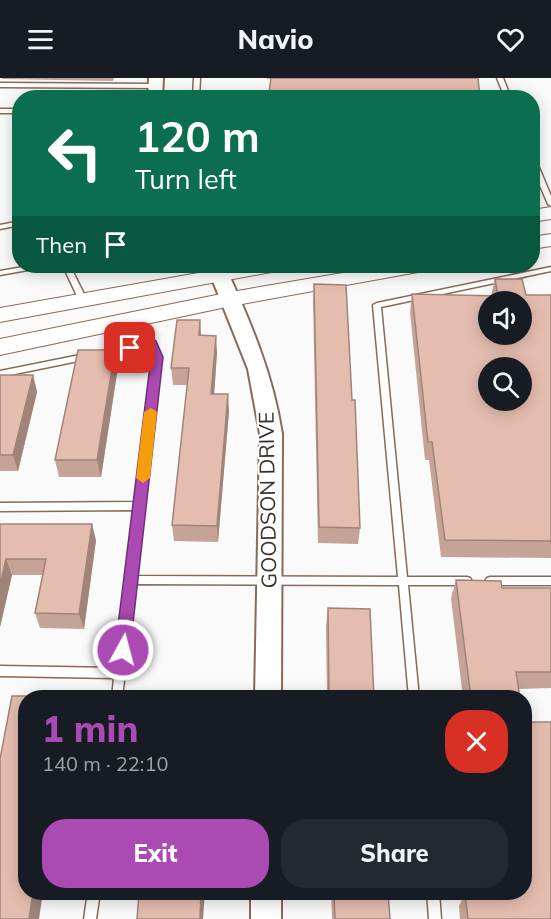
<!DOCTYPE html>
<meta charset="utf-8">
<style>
body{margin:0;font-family:Mulish,sans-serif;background:#242831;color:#f1f3f6;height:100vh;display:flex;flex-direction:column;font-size:22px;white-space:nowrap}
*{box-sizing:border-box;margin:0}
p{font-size:20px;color:#9ea1a6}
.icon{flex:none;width:33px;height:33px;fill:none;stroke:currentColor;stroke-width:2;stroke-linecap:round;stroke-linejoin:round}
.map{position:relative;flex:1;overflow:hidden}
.panel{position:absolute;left:18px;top:612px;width:514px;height:210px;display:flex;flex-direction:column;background:#171b24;border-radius:24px;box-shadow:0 3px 15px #0003}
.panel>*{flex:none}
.banner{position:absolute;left:12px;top:12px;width:528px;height:183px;border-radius:24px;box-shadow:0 3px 15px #0003;background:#0b6e4f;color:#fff;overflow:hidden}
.tools{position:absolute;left:478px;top:213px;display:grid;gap:12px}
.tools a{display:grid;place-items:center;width:54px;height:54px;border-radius:50%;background:#171b24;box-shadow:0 3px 15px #0003;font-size:30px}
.pin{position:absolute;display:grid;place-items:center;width:51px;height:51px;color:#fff;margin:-26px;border-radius:12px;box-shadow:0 3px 9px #0006}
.me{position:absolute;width:66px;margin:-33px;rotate:7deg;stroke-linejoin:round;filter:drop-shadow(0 0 4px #0008)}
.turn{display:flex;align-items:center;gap:21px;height:126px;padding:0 24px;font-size:27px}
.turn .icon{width:78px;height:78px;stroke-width:2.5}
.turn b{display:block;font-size:42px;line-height:51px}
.then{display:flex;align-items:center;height:57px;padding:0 24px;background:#0003;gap:12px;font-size:22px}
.round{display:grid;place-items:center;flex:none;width:63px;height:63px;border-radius:24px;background:#242831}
.summary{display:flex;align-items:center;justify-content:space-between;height:102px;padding:0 24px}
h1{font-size:36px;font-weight:800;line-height:45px;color:#aa4ab2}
.cta{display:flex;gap:12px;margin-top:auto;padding:12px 24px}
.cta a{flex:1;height:69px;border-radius:24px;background:#aa4ab2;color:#fff;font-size:24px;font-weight:800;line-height:69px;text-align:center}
.cta a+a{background:#242831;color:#f1f3f6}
header{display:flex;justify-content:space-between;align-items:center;height:78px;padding:0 24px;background:#171b24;font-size:27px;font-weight:800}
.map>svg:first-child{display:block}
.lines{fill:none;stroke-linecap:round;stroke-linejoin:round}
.service-casing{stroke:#896957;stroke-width:3}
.tertiary-casing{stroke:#896957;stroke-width:4}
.secondary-casing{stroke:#896957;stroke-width:2}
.service{fill:#fff;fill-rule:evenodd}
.tertiary{fill:#fff;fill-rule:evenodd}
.secondary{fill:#fff;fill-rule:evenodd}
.wall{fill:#c5a396}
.shaded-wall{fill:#a0847a}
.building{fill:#e5bdaf;stroke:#a0847a;stroke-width:1.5;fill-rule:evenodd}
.route{fill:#aa4ab2;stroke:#6e3074;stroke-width:1.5}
.slow{fill:#f59e0b}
.labels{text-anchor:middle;stroke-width:4.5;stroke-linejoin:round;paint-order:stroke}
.street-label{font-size:21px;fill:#3e3028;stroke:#fff}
</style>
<header><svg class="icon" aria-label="menu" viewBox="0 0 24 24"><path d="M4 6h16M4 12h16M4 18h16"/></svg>Navio<svg class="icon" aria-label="heart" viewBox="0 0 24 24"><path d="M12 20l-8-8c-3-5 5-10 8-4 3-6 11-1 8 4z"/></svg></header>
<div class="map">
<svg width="551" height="841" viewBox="0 0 551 841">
<rect width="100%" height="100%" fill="#fafafa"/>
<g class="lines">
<g class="service-casing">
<g id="service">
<polygon points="194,0 200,0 199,20 193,20"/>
<polygon points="497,0 503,0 511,20 505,20"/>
<polygon points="0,5 155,6 158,8 155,10 0,9"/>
<rect x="0" y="31" width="20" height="4"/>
<polygon points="532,78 535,80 551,118 551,128 548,126 532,89"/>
<polygon points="20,143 20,147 0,151 0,147"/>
<polygon points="29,188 43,188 39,190 0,197 0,193"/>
<polygon points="63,188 70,188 87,222 86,224 80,224 79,222"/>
<polygon points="551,189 551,193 381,229 407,499 467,499 470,500 472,503 470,506 467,507 408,507 419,620 409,620 399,507 135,506 122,620 112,620 114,600 0,598 0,588 115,590 135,432 0,433 0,425 135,424 153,279 148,268 105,278 101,275 102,273 151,262 155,265 161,279 136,498 398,499 373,227 377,225"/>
<polygon points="85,276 89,279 88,281 0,299 0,293"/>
<polygon points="490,499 551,499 551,507 490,507 487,506 485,503 487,500"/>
<polygon points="88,814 100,814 96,841 84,841"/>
<polygon points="427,814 439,814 441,841 429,841"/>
</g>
</g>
<g class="tertiary-casing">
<g id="tertiary">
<polygon points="149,0 163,0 162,20 148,20"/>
<path d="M207,188H225C250,243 273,296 282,356L281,620H255L260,356L248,291Z"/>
<rect x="251" y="814" width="30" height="27"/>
</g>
</g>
<g class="secondary-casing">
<g id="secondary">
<polygon points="551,129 551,141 532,144 532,132"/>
<polygon points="551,156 551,168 532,171 532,159"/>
<polygon points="238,188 281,188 278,193 271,194 0,244 0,230"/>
<polygon points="384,188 428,188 425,193 418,194 231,228 0,277 0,261 231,214"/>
</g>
</g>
<use href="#service" class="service"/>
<use href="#tertiary" class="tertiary"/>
<use href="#secondary" class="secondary"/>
</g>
<g class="wall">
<polygon points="2,0 114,0 113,3 2,1"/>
<polygon points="267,0 478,0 480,20 269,20 271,1 267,1"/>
<polygon points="495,201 526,217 551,217 551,480 441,479 429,382 425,382 410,234 412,216 491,218"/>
<polygon points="314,206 352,322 360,450 358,466 318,465 313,223"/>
<polygon points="200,242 201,257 217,274 214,316 229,333 218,464 174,463 172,447 188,307 173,307 171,290"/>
<polygon points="118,289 101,399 59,399 55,382"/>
<polygon points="0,297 33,297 37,314 18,393 0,393"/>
<polygon points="0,446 96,462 84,551 40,550 35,535 43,497 12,497 0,549"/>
<polygon points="456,502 502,510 551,510 551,610 518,611 520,620 463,620 451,520"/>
<polygon points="328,530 374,620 327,620 326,548"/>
<polygon points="331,814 388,814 390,841 332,841"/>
<polygon points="486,814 525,814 551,841 460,841 459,828 465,815 487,815"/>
</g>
<g class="shaded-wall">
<polygon points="200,242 201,259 199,257"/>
<polygon points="216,258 217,274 213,333 211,316"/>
<polygon points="115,272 118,289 101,399 97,382"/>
<polygon points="33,297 37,314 18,393 13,377"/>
<polygon points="228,316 229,333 218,464 217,448"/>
<polygon points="92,446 96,462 84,551 79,536"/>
<polygon points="6,481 12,497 0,549 0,507"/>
<polygon points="33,814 43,814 39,841 29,841"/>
<polygon points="201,814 205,814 203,841 200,841"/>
</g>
<g class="building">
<polygon points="271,0 478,0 480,20 406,20 269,15"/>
<path d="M495,201H522L526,217H551V463L445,462L432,364H428L412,216L498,218ZM489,224H522V256H489ZM489,290H522V322H489Z"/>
<polygon points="314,206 346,207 352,322 355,322 360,450 319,449"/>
<polygon points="177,242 200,242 199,257 216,258 211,316 228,316 217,448 172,447 189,290 171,290"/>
<polygon points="78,272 115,272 97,382 55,382"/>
<polygon points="0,297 33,297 13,377 0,377"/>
<polygon points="0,446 92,446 79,536 35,535 46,481 6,481 0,507"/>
<polygon points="456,502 501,503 502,510 551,510 551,594 516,594 520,620 471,620"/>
<polygon points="328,530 370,531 374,620 329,620"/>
<polygon points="12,618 76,618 76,620 26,620 26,814 33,814 29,841 0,841 0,681"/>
<polygon points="525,637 526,644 551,644 551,841 468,841 465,815 525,814"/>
<polygon points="139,814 201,814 200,841 137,841"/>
<polygon points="334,814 388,814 390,841 335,841"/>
</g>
<polygon class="route" points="152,261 156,263 163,279 130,572 128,576 117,576 115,572 151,279 148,270 130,274 124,270 126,267"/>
<polygon class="slow" points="151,330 157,334 150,400 143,405 136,400 144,334"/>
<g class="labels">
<g class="street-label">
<text transform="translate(268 422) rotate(-91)" y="7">GOODSON DRIVE</text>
</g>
</g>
</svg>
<div class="tools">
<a><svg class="icon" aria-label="sound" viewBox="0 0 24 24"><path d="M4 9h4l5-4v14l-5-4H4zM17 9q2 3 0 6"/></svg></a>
<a><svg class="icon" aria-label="search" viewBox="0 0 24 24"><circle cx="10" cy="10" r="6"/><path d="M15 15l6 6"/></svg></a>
</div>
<div class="pin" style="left:130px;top:270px;background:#d93025"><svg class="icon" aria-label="arrive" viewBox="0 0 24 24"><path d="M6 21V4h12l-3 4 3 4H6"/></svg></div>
<svg class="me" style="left:123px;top:572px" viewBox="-20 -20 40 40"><circle r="17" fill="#aa4ab2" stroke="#fff" stroke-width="3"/><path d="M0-11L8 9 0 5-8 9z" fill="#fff"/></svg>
<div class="banner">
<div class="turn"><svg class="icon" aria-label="left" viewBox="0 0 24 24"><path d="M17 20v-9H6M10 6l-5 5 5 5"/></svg><div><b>120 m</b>Turn left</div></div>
<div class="then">Then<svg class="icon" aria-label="arrive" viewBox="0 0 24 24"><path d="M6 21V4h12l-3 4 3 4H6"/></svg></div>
</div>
<section class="panel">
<div class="summary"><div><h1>1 min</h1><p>140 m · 22:10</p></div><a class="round" style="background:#d93025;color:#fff"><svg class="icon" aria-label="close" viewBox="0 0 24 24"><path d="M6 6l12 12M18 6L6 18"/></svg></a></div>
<div class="cta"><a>Exit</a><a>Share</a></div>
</section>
</div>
